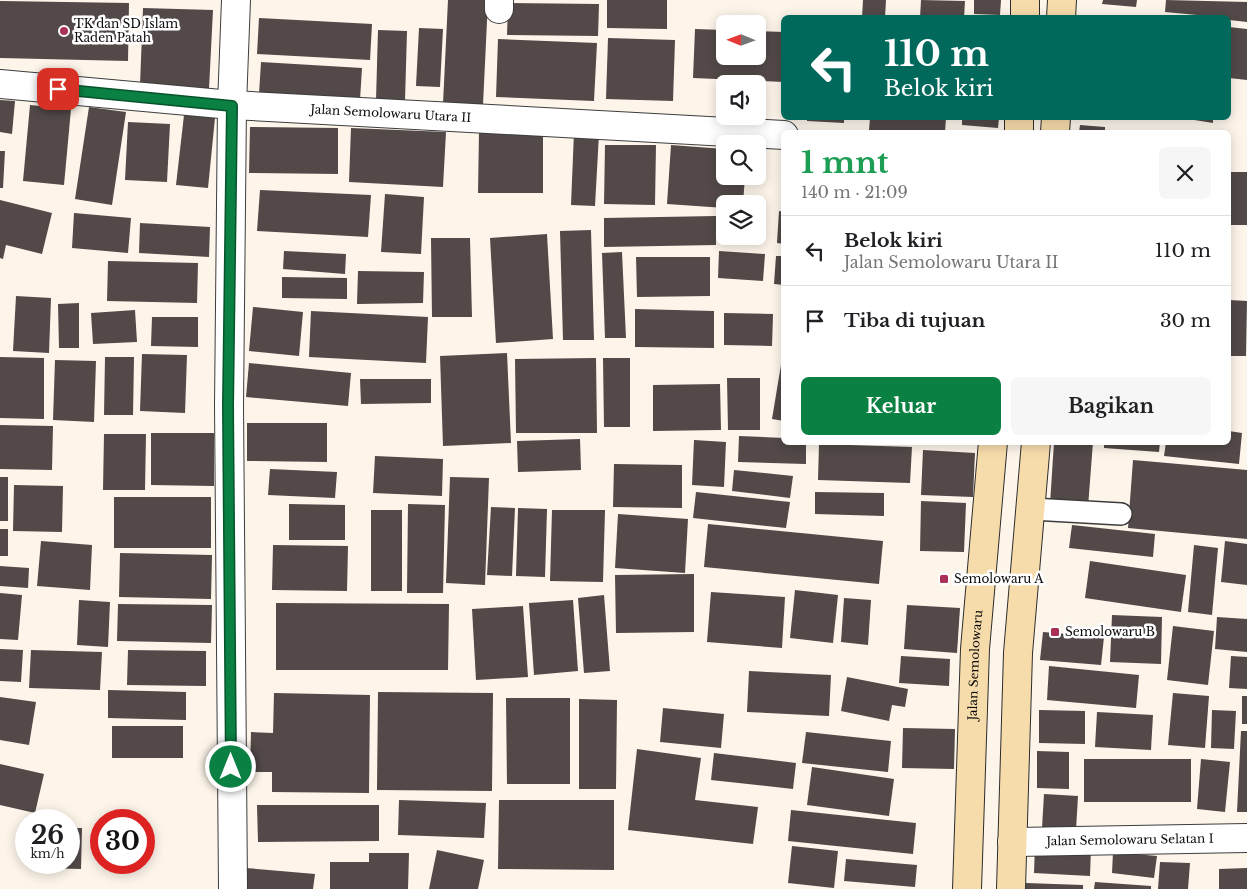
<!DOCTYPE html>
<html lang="id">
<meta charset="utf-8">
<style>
body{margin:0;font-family:"Libre Baskerville",serif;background:#f6f6f6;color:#202124;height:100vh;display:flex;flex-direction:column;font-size:19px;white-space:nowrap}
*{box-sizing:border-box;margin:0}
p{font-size:16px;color:#757577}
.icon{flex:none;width:28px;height:28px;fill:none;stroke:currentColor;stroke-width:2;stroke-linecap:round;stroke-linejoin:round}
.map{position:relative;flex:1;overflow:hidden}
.side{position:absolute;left:781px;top:130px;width:450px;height:315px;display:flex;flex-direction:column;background:#fff;border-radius:8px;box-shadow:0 2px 12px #0003}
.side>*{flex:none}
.banner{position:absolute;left:781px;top:15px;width:450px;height:105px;border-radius:8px;box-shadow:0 2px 12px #0003;background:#00695c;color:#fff;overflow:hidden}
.needle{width:32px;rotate:271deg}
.fabs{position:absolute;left:716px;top:15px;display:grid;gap:10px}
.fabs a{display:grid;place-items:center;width:50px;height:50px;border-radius:8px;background:#fff;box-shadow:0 2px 12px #0003;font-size:25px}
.speed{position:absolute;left:15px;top:809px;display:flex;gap:10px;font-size:25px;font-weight:700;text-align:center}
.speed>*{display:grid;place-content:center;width:65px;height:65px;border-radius:50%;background:#fff;box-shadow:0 2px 12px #0003;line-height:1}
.speed small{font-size:12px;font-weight:400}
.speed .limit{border:8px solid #d22;background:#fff;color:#111}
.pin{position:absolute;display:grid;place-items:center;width:42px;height:42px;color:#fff;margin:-21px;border-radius:10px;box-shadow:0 2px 8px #0006}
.me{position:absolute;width:55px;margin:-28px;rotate:0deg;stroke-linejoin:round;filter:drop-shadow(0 0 4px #0008)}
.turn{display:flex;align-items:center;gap:18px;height:105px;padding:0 20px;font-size:22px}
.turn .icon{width:65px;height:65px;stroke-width:2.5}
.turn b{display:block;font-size:35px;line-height:42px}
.round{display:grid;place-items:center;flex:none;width:52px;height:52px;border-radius:8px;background:#f6f6f6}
.headline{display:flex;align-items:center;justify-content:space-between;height:85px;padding:0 20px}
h1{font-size:30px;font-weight:800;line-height:38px;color:#1e9e55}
.cta{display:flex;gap:10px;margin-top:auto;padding:10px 20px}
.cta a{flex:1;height:58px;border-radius:8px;background:#0b8043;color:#fff;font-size:20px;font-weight:800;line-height:58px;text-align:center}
.cta a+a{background:#f6f6f6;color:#202124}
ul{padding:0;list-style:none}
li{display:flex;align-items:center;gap:15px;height:70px;padding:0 20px;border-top:1px solid #e0e0e0}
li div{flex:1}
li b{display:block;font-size:19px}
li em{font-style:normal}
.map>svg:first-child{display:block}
.building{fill:#524948}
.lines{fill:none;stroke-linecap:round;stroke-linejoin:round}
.lane-casing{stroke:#3d3d3d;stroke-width:24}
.street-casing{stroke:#3d3d3d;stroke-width:30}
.secondary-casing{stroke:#2c2c2c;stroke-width:30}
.lane{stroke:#fff;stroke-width:21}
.street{stroke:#fff;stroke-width:28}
.secondary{stroke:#f7dcab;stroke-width:28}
.route-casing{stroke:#07532c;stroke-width:12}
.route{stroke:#0b8043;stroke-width:9}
.poi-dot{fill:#ab3154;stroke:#fff;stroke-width:2}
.labels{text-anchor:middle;stroke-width:5;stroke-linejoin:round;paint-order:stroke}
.poi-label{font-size:12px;fill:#0a0a0a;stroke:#fff;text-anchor:start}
.street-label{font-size:12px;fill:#0a0a0a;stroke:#fff}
</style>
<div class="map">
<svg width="1247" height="889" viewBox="0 0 1247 889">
<rect width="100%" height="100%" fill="#fdf5ea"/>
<g class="building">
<polygon points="448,0 488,0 483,105 443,104"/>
<polygon points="607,0 667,0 667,29 607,28"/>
<polygon points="863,0 886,0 885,18 862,18"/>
<polygon points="921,0 965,1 964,18 920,18"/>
<polygon points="974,0 1001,0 1000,15 974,14"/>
<polygon points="1103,0 1137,0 1136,7 1102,4"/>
<polygon points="1166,0 1247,2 1247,22 1229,20 1229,18 1165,12"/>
<polygon points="0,1 129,3 128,61 0,58"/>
<polygon points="508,3 599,4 598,36 507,35"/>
<polygon points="143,8 213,10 209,89 140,85"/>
<polygon points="259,18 372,24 370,60 257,54"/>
<polygon points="1229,27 1247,29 1247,80 1229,78"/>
<polygon points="419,28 443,29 440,87 416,86"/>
<polygon points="695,29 725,30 725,56 758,56 758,31 784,32 784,82 693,78"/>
<polygon points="378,30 407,31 405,101 376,100"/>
<polygon points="608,38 675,40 673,101 606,99"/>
<polygon points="498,39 597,43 594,101 496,97"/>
<polygon points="261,62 362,68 360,100 259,94"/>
<polygon points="0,100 15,101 12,134 0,132"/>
<polygon points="30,105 71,109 64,185 23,181"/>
<polygon points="89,107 126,112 112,205 75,199"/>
<polygon points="184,115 215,118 208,188 176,185"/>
<polygon points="807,118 844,118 844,123 807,121"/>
<polygon points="870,118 946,118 945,132 869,130"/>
<polygon points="962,118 999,118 998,128 962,125"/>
<polygon points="1182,118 1213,118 1213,123"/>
<polygon points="128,122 170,124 167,182 125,180"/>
<polygon points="1080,125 1105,127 1105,132 1079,132"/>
<polygon points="250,127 338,128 338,174 249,173"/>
<polygon points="351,128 446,132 443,187 349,182"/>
<polygon points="479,132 543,132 543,193 478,193"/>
<polygon points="574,132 599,134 595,206 571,205"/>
<polygon points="605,145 656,145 655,205 604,204"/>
<polygon points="671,145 725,149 725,176 745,176 743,204 725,204 725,208 667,204"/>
<polygon points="0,151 5,151 3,188 0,188"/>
<rect x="1229" y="172" width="18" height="53"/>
<polygon points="260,190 371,195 368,237 257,231"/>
<polygon points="385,194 424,197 421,254 381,252"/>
<polygon points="0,200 52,213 42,254 6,245 3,259 0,258"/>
<polygon points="779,211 784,212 784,244 777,243"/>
<polygon points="74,213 131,218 128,253 72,248"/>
<polygon points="716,216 716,245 604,247 604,218"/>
<polygon points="140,223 210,227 209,257 139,253"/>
<polygon points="591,230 594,340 563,340 560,231"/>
<polygon points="547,234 553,339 496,343 490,238"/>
<polygon points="431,238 470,238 472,317 432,317"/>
<polygon points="284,251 346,254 345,274 283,269"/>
<polygon points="719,251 765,254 763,281 718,278"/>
<polygon points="622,252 626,338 605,338 602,253"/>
<polygon points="776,256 784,256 784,285 774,284"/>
<polygon points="636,257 710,257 710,296 637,297"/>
<polygon points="108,261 198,263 197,303 107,301"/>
<polygon points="358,271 424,272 423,303 357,304"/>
<polygon points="282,277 347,278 347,299 282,298"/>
<polygon points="16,296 51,298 49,353 13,351"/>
<polygon points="1229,300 1247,301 1246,356 1229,356"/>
<polygon points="79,303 79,348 59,348 58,304"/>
<polygon points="253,307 303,312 299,356 249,351"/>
<polygon points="635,309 714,311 714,348 635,347"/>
<polygon points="135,310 137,342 93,344 91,313"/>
<polygon points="311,311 428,317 426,363 309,357"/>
<polygon points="724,313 773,314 772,346 724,345"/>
<polygon points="152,317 198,317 198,347 151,346"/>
<polygon points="507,353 511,443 443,446 440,356"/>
<polygon points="142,354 187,355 185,413 140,411"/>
<polygon points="0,357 44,358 44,419 0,418"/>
<polygon points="105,357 134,357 133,415 104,415"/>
<polygon points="596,358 597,433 516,433 515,359"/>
<polygon points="603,358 630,358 630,427 604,427"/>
<polygon points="55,360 96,361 94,422 53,420"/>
<polygon points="249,363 351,373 348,406 246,397"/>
<polygon points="781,365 784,365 784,421 772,419"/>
<polygon points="727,378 760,378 760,430 728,430"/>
<polygon points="360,379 431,379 431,403 361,404"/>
<polygon points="720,384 721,430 653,431 653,385"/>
<polygon points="247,423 327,423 327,462 247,461"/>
<polygon points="0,425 53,426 52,470 0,469"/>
<polygon points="1229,431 1242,433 1239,464 1164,456 1166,442 1229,442"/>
<polygon points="151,433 214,433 214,486 151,485"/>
<polygon points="104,434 146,434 145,490 103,490"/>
<polygon points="739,436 784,438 784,442 806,442 806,464 738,462"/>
<polygon points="580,439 581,470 518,472 517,441"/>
<polygon points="694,440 726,442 724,487 692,485"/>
<polygon points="1054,442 1093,442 1088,507 1050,504"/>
<polygon points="1104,442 1160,442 1159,452 1104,448"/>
<polygon points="819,444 912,447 910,483 818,480"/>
<polygon points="923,450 975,453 973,497 921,495"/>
<polygon points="375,456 443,459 442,496 373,493"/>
<polygon points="1133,460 1247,470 1247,539 1128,528"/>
<polygon points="614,464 682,465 682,508 613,507"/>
<polygon points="270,469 337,472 335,498 268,495"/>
<polygon points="734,470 793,476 790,498 732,491"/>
<rect x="0" y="477" width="8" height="44"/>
<polygon points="450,477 489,478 485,585 446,583"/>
<polygon points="14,485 63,486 62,532 13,531"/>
<polygon points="696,492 790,502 786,528 693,518"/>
<polygon points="815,492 884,493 884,516 815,514"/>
<rect x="114" y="497" width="97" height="51"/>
<polygon points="921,501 966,503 964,552 920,551"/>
<polygon points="289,504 345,505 345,540 289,540"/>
<polygon points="408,504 445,505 443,593 407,593"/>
<polygon points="491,507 515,508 512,576 487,575"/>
<polygon points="518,508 547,509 545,577 516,576"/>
<rect x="371" y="510" width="31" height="81"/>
<polygon points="552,510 605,510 603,582 550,581"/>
<polygon points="618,514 688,519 685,573 615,568"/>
<polygon points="708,524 883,541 879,584 704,567"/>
<polygon points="1072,525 1155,534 1153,557 1069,548"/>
<rect x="0" y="529" width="8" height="27"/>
<polygon points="41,541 92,545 90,590 37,586"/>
<polygon points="1225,541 1247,544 1247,585 1221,582"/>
<polygon points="273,545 348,546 347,591 272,590"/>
<polygon points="1194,545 1218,548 1212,615 1188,612"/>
<polygon points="120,553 212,555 211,599 119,597"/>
<polygon points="1090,561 1186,575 1181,612 1085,598"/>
<polygon points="0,566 29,568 28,588 0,586"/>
<polygon points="694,574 694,632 616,633 615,575"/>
<polygon points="795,590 838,595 833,643 790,638"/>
<polygon points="711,592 785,597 782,648 707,642"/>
<polygon points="0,593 22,595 18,640 0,639"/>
<polygon points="604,595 610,671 584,673 578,598"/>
<polygon points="844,598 871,600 868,645 841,642"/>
<polygon points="79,600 110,602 108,647 77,645"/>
<polygon points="573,600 578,671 534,675 529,603"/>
<polygon points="276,603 449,604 448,670 276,670"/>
<polygon points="118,604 212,605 211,643 117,641"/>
<polygon points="907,605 960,608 957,653 904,649"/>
<polygon points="523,606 528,677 476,680 472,609"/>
<polygon points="1112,615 1162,617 1161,664 1110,662"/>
<polygon points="1217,617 1247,619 1247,652 1215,649"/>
<polygon points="1173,626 1214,631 1208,685 1167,680"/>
<polygon points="1043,632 1104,637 1101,665 1040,660"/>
<polygon points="0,649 23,650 21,682 0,681"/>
<polygon points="31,650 102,652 100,690 29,688"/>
<polygon points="128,650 206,651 206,686 127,685"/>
<polygon points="901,656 950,659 949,686 899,683"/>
<polygon points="1231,656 1247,657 1247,689 1229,688"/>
<polygon points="1049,666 1139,675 1136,708 1047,700"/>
<polygon points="749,671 831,675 829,716 747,712"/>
<polygon points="847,677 908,689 905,707 892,705 889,721 841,711"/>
<polygon points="108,690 186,692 186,720 108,718"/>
<polygon points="378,692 493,693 492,791 377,790"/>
<polygon points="274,693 370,695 369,793 272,792 272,772 250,772 251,732 273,733"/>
<polygon points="1173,693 1209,696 1205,748 1168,745"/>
<rect x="1242" y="696" width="5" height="28"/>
<polygon points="0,697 36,702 29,745 0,740"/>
<polygon points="506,698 570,698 570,784 507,784"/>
<polygon points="579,699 617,700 616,789 579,789"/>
<polygon points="663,708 724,714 721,748 660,742"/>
<polygon points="1039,710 1085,711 1085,744 1039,743"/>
<polygon points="1212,710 1236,711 1234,749 1211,748"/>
<polygon points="1097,712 1153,715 1151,750 1095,747"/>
<rect x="112" y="726" width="71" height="32"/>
<polygon points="903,728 955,729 954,769 902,768"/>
<polygon points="1241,731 1247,731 1247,812 1237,812"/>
<polygon points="806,732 891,741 888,772 802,763"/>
<polygon points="637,749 701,758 695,800 758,807 753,844 628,830"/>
<polygon points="1037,751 1069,752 1069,789 1037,788"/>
<polygon points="714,753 796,763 793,789 711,780"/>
<rect x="1084" y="759" width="107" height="43"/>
<polygon points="1201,759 1230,762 1225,812 1197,809"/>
<polygon points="0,764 44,774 35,813 0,805"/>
<polygon points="812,767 894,779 889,816 807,805"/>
<polygon points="1044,794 1078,796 1076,830 1042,828"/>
<polygon points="399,800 486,803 484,838 398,835"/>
<polygon points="499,800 614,800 614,870 498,869"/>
<polygon points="257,805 379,805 379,841 258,842"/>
<polygon points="791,810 916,823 913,854 788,841"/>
<polygon points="69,828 82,828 81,869 40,868 40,862 69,862"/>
<polygon points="1035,845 1091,848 1090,876 1034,873"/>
<polygon points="792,846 838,851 834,888 788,883"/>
<polygon points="437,850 484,860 478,889 429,889"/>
<polygon points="1113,852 1157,856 1154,878 1112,873"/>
<polygon points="369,853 409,853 408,889 330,889 330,862 369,862"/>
<polygon points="846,859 917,865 915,887 844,881"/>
<polygon points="1160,862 1190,863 1188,889 1158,889"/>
<polygon points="246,868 315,874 313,889 245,889"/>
<polygon points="1247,868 1247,889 1219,889 1219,869"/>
<polygon points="1095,882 1151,886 1151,889 1094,889"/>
<polygon points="1026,883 1083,885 1083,889 1025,889"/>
</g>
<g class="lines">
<g class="lane-casing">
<polyline id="lane" points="1032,509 1121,514"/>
</g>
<g class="street-casing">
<g id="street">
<polyline points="499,9 499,0"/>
<path id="s1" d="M0,84L232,105L784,135"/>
<path id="s2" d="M1012,842L1247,838"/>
<polyline points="233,889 229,406 232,105 236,0"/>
</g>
</g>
<g class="secondary-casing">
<g id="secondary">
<polyline points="1025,18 1025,0"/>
<polyline points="1061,18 1062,0"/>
<polyline points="1019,132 1019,118"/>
<polyline points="1055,132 1056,118"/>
<path id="s3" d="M967,889L975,649L993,442"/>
<polyline points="1011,889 1018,653 1036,442"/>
</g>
</g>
<use href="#lane" class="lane"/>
<use href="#street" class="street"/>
<use href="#secondary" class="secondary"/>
</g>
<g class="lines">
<g class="route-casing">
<polyline id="route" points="58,89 232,106 228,406 231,767"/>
</g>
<use href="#route" class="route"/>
</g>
<g class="poi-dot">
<circle cx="64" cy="31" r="5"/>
<rect x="939" y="574" width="10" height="10" rx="2.5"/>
<rect x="1050" y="627" width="10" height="10" rx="2.5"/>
</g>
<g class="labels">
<g class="poi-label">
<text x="74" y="28">TK dan SD Islam<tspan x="74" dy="14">Raden Patah</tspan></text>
<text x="954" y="583">Semolowaru A</text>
<text x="1065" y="636">Semolowaru B</text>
</g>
<g class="street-label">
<text dy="4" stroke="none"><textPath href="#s1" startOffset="392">Jalan Semolowaru Utara II</textPath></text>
<text dy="4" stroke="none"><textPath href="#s3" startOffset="224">Jalan Semolowaru</textPath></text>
<text dy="4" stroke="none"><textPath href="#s2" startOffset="118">Jalan Semolowaru Selatan I</textPath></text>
</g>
</g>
</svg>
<div class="fabs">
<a><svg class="needle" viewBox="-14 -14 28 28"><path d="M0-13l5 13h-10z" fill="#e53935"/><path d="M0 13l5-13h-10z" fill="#757577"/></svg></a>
<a><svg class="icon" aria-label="sound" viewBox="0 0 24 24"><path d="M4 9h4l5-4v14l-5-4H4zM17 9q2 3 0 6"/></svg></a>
<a><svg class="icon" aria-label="search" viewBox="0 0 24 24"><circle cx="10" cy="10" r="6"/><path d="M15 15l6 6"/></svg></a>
<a><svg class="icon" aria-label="layers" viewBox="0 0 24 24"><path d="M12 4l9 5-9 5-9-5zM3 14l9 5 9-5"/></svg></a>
</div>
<div class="speed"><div>26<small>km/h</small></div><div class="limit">30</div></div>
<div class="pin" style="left:58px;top:89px;background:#d93025"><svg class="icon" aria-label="arrive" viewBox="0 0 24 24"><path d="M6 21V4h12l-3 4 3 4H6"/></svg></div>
<svg class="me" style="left:231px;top:767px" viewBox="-20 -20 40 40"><circle r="17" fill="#0b8043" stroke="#fff" stroke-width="3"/><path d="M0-11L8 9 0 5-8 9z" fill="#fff"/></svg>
<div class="banner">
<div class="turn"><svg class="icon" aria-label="left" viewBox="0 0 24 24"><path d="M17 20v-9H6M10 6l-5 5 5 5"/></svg><div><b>110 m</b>Belok kiri</div></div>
</div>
<section class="side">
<div class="headline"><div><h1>1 mnt</h1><p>140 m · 21:09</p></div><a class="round"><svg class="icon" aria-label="close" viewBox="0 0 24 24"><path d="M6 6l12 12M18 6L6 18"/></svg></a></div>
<ul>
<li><svg class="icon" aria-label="left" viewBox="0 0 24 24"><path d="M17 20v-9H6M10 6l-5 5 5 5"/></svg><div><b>Belok kiri</b><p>Jalan Semolowaru Utara II</p></div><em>110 m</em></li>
<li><svg class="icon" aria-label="arrive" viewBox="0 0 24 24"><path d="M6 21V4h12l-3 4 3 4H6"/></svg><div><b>Tiba di tujuan</b></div><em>30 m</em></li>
</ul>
<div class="cta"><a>Keluar</a><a>Bagikan</a></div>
</section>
</div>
